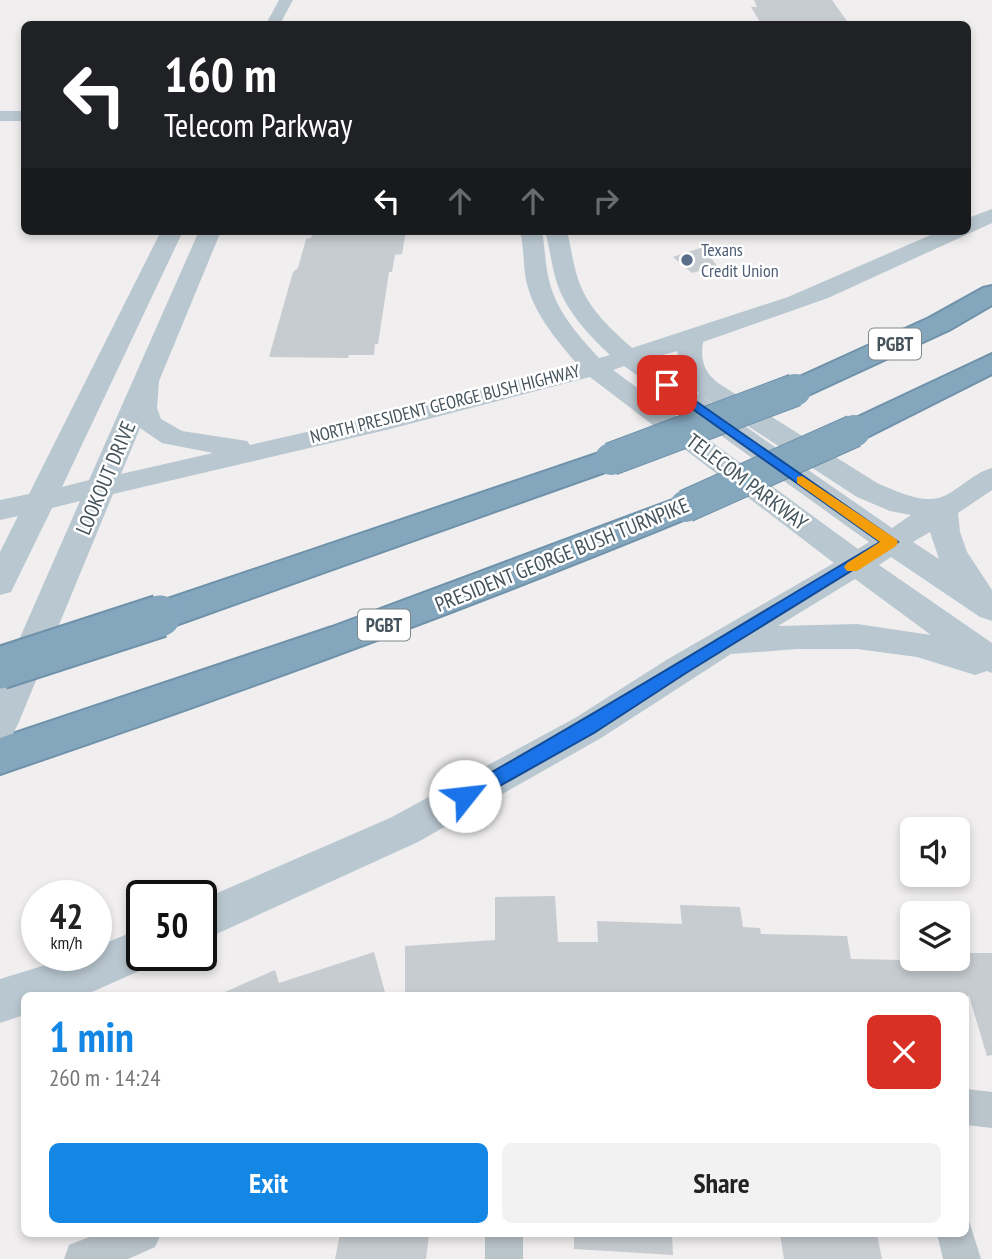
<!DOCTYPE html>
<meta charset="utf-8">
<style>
body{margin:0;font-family:"PT Sans Narrow",sans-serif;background:#f2f2f2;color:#222;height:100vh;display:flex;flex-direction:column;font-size:26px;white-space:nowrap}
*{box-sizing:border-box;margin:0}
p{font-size:23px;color:#767676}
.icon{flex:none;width:38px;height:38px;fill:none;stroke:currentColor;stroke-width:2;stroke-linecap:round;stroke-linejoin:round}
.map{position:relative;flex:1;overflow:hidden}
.sheet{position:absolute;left:21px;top:992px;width:948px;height:245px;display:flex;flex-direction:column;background:#fff;border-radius:10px;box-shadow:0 4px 10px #0003}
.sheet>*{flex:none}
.top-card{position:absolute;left:21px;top:21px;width:950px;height:214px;border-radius:10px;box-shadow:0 4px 10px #0003;background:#202124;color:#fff;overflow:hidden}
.controls{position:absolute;left:900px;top:817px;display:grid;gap:14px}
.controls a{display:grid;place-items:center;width:70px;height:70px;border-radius:10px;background:#fff;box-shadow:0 4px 10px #0003;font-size:35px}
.speed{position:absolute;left:21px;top:880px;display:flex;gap:14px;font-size:35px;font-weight:700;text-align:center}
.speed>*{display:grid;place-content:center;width:91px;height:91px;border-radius:50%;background:#fff;box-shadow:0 4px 10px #0003;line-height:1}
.speed small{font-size:18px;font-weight:400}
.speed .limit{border:4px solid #111;border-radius:10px;background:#fff;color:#111}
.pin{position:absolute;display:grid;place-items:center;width:60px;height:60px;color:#fff;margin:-30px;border-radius:14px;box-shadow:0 4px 10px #0006}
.me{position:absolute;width:77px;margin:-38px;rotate:61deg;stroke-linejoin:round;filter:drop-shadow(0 0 5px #0008)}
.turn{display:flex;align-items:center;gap:24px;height:147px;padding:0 28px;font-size:32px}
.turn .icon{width:91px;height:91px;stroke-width:2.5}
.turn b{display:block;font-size:49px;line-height:60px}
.lanes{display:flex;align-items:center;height:66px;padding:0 28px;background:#0003;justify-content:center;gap:35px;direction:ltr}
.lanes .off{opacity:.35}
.round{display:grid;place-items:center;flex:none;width:74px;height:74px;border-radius:10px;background:#f2f2f2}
.head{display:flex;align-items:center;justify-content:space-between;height:119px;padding:0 28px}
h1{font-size:42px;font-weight:600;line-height:52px;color:#1487e4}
.button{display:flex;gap:14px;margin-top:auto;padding:14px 28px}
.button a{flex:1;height:80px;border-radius:10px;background:#1487e4;color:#fff;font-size:28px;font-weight:600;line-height:80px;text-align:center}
.button a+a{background:#f2f2f2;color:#222}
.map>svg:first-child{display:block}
.building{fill:#c7ccd1}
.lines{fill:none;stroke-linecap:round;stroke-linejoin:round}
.highway-casing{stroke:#6f92aa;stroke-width:4}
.street{fill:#b9c4cb;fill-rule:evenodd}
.secondary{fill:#b9c7d0;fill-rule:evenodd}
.highway{fill:#84a7be;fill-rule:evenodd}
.highway-bridge-far1-casing{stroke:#6f92aa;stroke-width:34;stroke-linecap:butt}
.highway-bridge-casing{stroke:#6f92aa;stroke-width:45;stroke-linecap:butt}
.highway-bridge-far1{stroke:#84a7be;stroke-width:32}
.highway-bridge{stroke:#84a7be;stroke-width:41}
.route{fill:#1a73e8;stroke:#114b97;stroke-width:2}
.slow{fill:#f59e0b}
.service-dot{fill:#5c6f8a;stroke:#fff;stroke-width:2.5}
.labels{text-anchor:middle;stroke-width:5;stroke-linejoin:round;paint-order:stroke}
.far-service-label{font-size:18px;fill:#4e5e75;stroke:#fff;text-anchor:start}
.far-street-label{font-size:18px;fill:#45545c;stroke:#fff}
.shield{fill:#fff;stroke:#7d878d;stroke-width:2}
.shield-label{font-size:19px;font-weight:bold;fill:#45545c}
.street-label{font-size:21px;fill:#45545c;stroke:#fff}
</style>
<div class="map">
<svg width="992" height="1259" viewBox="0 0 992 1259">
<rect width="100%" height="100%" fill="#f0eeee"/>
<g class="building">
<polygon points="754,0 832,0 849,24 761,24 751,7 757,7"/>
<polygon points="314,231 406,231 402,254 395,255 392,272 389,272 378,344 375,344 374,355 349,355 348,358 269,357 293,272 298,268 306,239 311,238"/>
<polygon points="703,247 717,266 692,273 673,257"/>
<polygon points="555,896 558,942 598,942 597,921 682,924 680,905 740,907 743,927 760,928 761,934 847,936 851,959 957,961 957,953 992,953 992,1055 987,1056 969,996 668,993 669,996 405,996 405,946 495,940 495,897"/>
<polygon points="374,952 386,996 216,996 275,970 279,983"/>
<polygon points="340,1234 429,1234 426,1259 335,1259"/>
<polygon points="574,1234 672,1234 673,1255 574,1249"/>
<polygon points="780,1234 877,1234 882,1259 784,1259"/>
</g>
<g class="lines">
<g class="highway-casing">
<g id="highway">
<polygon points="992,286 992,305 949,330 806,396 795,399 784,396 780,390 784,384 929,318 983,288"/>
<polygon points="992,354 992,374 865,438 854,441 843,438 838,431 843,424"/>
<polygon points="611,449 622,452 627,459 622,466 173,626 160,630 147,626 141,616 147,606"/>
<path d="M686,495L698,498L703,506L698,514C468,609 236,694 0,774V738L332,627Z"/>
</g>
</g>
<g class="street">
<polygon points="966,1089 992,1092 992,1128 966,1125"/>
<polygon points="966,1219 969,1221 981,1259 943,1259 937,1234 966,1234"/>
<polygon points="97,1234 161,1234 155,1247 128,1259 64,1259 69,1245"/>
<rect x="485" y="1234" width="38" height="25"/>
</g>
<g class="secondary">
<polygon points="279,0 293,0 280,24 266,24"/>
<rect x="0" y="111" width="24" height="10"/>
<path d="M992,209V223L828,298L703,342C700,360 704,372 718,383L877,483C893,490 921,503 938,498C954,495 972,473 992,468V490L958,513L960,532L967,552L992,590V621L980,617L891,557L879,565L992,643V673L987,671L975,675L917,657L857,649H797L731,654L601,738L418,842L201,941V900L390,818L575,718L668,659L834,563L590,377L390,429L113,494L18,724L13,734L0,739V683L80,501L52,508L11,592L0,595V552L18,516L0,520V500L29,494L161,231H183L62,487L89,480L199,231H221L159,381L157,408L161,419L182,431L247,441L250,445L390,413L577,364C556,339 533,313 526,280C523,264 524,247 520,231H542C545,247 545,264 549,280C556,311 578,335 599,358L610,355C587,333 565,310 556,280C551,264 550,247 545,231H567C571,247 573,264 578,279C588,309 610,328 632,348L788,297L940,231H968V218ZM677,351L681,372L700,395L857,497L890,511L911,515L892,528L648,359ZM624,366L869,542L858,549L613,370ZM140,428L162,443L213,453L121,474ZM930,532L939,559L913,542ZM855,579L931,635L857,624L778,626Z"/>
<polygon points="142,928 142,956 160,956 157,963 83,996 24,996 24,1015 0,1023 0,979 75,956 96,956 96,947"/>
</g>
<use href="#highway" class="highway"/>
<g class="highway-bridge-far1-casing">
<g id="highway-bridge-far1">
<polyline points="611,459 795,390"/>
<polyline points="686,506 854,431"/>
</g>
</g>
<g class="highway-bridge-casing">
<polyline id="highway-bridge" points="0,668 160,616"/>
</g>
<use href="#highway-bridge-far1" class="highway-bridge-far1"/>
<use href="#highway-bridge" class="highway-bridge"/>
</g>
<path class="route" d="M667,381L898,542L686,673L594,733L471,802L465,804L458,802L455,796L458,791C601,712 739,625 880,542L663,388V382Z"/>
<polygon class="slow" points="802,476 896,539 898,542 896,546 857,571 847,571 844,567 847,563 880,542 797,483 797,477"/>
<circle class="service-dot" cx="687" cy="260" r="7"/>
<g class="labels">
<g class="far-service-label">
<text x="701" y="256">Texans<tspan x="701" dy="21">Credit Union</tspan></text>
</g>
<g class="far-street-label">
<text transform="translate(445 404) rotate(-14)" y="6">NORTH PRESIDENT GEORGE BUSH HIGHWAY</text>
</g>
<g class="shield">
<rect x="869" y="328.5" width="52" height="31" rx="5"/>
<rect x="358" y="609.5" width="52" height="31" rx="5"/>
</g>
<g class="shield-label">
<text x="895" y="351">PGBT</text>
<text x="384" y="632">PGBT</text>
</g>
<g class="street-label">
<text transform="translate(106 478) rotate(-67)" y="7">LOOKOUT DRIVE</text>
<text transform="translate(747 482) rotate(37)" y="7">TELECOM PARKWAY</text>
<text transform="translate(562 555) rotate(-22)" y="7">PRESIDENT GEORGE BUSH TURNPIKE</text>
</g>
</g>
</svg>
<div class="controls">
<a><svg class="icon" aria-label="sound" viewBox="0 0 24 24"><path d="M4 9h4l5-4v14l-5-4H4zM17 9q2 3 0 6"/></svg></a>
<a><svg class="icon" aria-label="layers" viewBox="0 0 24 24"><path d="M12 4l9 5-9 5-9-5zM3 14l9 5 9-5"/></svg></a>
</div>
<div class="speed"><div>42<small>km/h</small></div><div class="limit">50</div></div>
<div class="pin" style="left:667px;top:385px;background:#d93025"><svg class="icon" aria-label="arrive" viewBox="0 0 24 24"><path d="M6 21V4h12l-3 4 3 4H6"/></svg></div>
<svg class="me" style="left:465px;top:796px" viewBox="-20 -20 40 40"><circle r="19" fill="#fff"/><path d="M0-13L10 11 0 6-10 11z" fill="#1a73e8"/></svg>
<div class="top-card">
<div class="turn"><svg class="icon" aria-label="left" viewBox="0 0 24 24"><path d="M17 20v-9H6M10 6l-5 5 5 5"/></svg><div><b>160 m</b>Telecom Parkway</div></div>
<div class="lanes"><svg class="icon" aria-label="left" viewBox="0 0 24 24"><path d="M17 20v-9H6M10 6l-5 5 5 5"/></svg><svg class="icon off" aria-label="ahead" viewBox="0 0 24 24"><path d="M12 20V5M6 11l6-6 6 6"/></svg><svg class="icon off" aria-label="ahead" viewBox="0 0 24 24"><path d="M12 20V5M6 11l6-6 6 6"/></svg><svg class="icon off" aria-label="right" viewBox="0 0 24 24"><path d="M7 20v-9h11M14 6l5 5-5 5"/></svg></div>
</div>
<section class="sheet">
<div class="head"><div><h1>1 min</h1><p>260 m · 14:24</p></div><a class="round" style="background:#d93025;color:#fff"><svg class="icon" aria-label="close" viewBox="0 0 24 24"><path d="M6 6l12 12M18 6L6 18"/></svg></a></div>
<div class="button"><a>Exit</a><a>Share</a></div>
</section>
</div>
